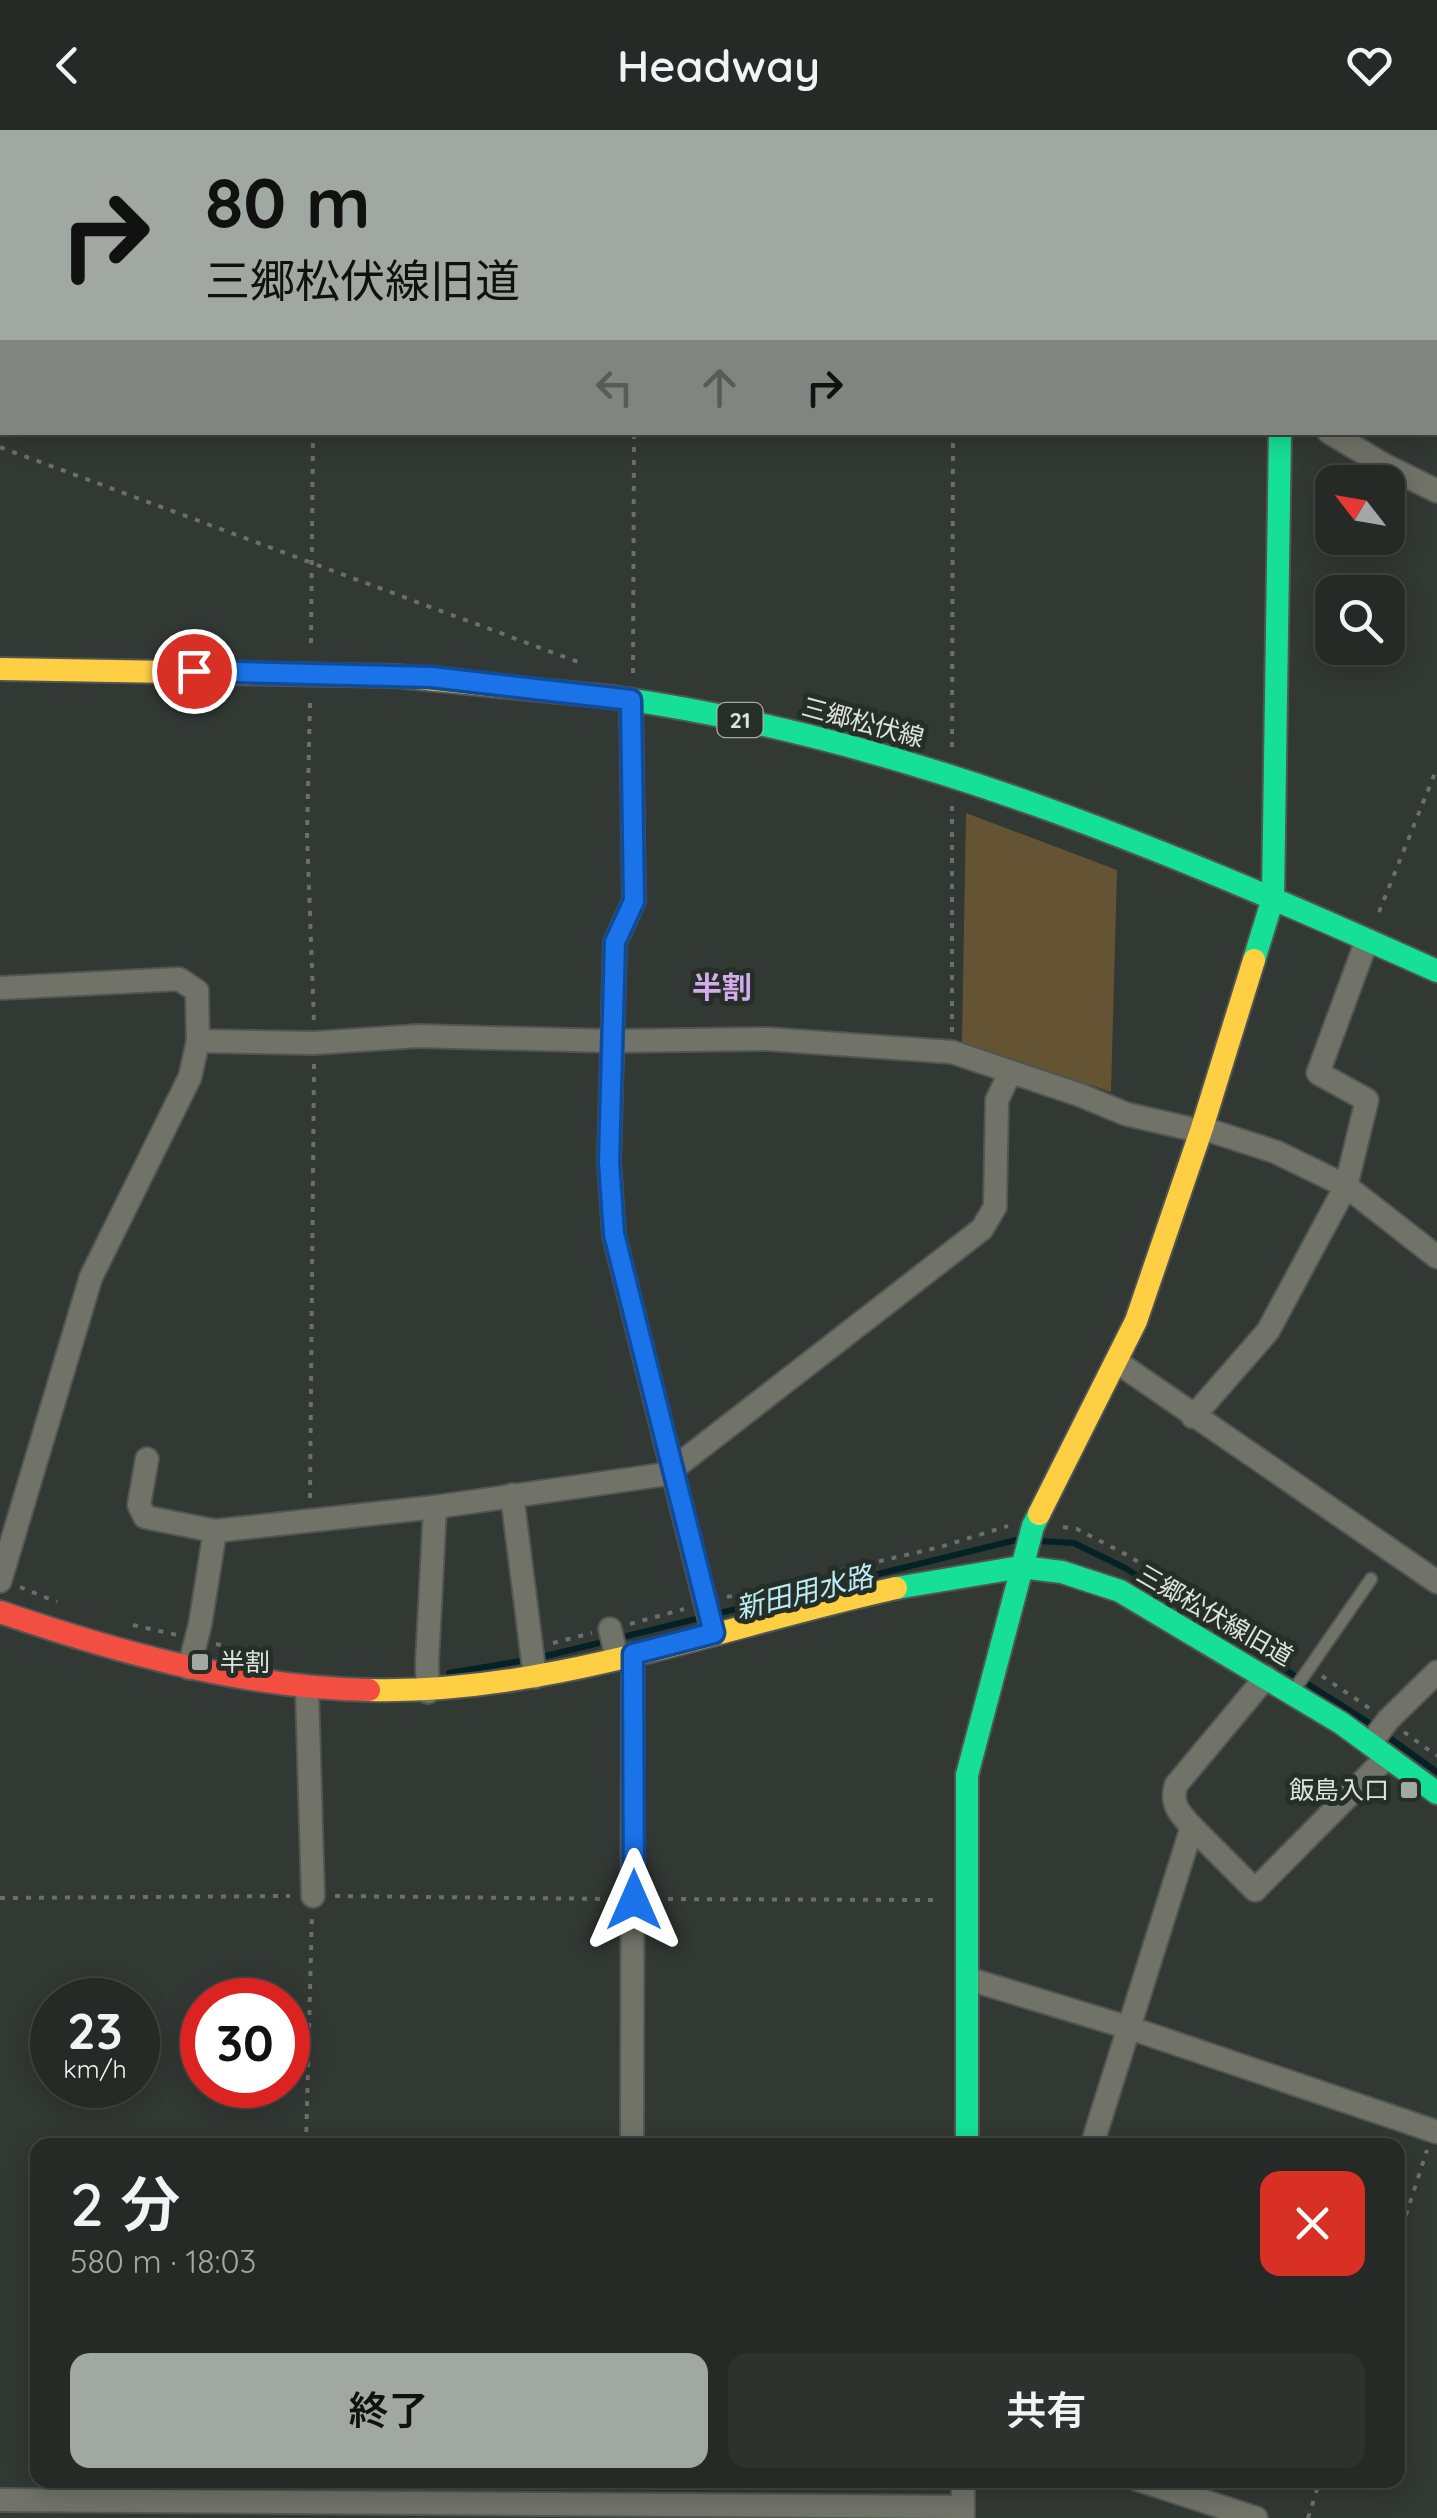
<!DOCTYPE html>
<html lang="ja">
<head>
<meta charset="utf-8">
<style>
	body { margin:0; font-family:Quicksand,"Noto Sans JP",sans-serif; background:#2e322e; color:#f1f3f6; height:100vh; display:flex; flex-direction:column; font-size:38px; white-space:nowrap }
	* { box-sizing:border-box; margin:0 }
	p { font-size:32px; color:#a4a7a7 }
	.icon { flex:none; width:55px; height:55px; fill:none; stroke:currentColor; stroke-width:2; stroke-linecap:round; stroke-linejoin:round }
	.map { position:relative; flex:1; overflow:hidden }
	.sheet { position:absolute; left:30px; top:2008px; width:1375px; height:350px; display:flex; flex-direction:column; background:#262a26; border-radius:20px; box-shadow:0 5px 25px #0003,0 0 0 2px #424643 }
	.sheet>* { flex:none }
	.guide { position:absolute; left:0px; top:0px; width:1438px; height:305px; box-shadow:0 5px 25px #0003,0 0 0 2px #424643; background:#a1a7a2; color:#111; overflow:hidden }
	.needle { width:65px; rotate:301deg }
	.controls { position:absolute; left:1315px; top:335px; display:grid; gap:20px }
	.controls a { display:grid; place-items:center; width:90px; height:90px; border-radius:20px; background:#262a26; box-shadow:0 5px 25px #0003,0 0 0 2px #424643; font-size:50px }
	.speed { position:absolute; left:30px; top:1848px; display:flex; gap:20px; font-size:50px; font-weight:700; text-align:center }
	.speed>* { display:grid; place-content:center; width:130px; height:130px; border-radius:50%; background:#262a26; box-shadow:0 5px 25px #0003,0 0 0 2px #424643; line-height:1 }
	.speed small { font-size:25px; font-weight:400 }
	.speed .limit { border:15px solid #d22; background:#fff; color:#111 }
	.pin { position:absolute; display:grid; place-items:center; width:85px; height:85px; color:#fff; margin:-42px; border:5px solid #fff; border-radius:50%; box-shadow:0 2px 10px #0007 }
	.me { position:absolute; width:110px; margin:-55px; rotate:0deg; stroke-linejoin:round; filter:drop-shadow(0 0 8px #0008) }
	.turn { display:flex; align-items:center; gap:35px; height:210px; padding:0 40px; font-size:45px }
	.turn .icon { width:130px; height:130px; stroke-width:2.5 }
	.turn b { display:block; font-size:70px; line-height:85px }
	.lanes { display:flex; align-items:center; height:95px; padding:0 40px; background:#0003; justify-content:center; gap:50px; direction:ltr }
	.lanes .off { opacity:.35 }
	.round { display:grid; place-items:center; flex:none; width:105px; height:105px; border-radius:20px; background:#2e322e }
	.headline { display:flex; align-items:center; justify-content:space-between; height:170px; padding:0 40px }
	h1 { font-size:60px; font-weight:600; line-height:75px }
	.action { display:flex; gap:20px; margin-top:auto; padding:20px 40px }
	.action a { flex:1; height:115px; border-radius:20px; background:#a1a7a2; color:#111; font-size:40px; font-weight:600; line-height:115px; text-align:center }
	.action a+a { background:#2e322e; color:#f1f3f6 }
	header { display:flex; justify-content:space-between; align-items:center; height:130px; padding:0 40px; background:#262a26; font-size:45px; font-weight:600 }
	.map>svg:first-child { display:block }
</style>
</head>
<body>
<header><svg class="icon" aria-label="back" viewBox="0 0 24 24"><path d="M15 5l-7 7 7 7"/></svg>Headway<svg class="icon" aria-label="heart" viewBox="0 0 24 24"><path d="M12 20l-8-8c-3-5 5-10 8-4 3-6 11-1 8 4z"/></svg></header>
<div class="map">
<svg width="1437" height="2388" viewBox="0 0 1437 2388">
	<rect width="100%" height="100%" fill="#323833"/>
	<polygon fill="#655433" points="966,683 1117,740 1111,962 962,912"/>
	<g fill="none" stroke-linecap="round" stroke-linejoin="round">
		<g stroke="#042126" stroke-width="6">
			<polyline points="1039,1411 1074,1413 1125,1438 1374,1596"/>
			<polyline points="538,1528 1016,1410"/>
			<polyline points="449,1543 526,1530"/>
			<polyline points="1384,1604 1437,1642"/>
		</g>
		<defs>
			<polyline id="lane" points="1294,1560 1371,1449"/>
			<g id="street">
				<polyline points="503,0 512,2"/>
				<polyline points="1052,0 1054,2"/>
				<polyline points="1329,302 1384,335 1437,361"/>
				<polyline points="631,570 634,771 615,812 609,1032 614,1105 713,1503"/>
				<polyline points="0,858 179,849 197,861 198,911 190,947 91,1147 0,1451"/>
				<polyline points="198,911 314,913 418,906 611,911 767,909 952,922 1080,965 1126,984 1200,1001"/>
				<polyline points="1202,998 1276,1022 1346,1056 1437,1127"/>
				<polyline points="1117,1232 1437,1452"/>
				<polyline points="1193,1287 1268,1201 1346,1056 1367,970 1318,943 1367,810"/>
				<polyline points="147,1329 139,1375 145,1387 215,1401 435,1377 674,1343"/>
				<polyline points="673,1339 982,1099 995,1077 997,970 1010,943"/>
				<polyline points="512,1365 535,1547"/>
				<polyline points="610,1499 617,1528"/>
				<polyline points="189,1538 200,1495 215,1401"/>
				<polyline points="307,1560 313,1766"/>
				<polyline points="428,1562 427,1533 435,1377"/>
				<polyline points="1370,1614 1388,1590 1437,1542"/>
				<path d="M1192,1697C1180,1684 1170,1674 1176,1655L1266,1547"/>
				<polyline points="969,1849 1130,1898 1437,2002"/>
				<polyline points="632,2015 633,1524"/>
				<polyline points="1092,2015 1192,1697 1255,1760 1387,1627"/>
				<polyline points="1139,2350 1256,2388"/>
				<polyline points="0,2370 963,2377"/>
				<polyline points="963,2388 963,2350"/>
			</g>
			<g id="fast">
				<path d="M611,567C903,607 1170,721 1437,841"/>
				<polyline points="1254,830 1273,768 1280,302"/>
				<polyline points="896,1458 1021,1437 1062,1442 1120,1461 1341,1593 1437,1663"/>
				<polyline points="967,2015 967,1645 1033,1396 1039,1384"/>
			</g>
			<g id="slow">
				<polyline points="0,539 396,546 611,567"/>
				<polyline points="1039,1384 1136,1191 1202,998 1254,830"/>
				<path d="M369,1560C545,1565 724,1496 896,1458"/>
			</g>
			<path id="jam" d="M0,1482C120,1523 241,1557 369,1560"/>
		</defs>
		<use href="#lane" stroke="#525652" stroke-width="15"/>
		<use href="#street" stroke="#525652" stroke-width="26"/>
		<use href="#fast" stroke="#525652" stroke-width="26"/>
		<use href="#slow" stroke="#525652" stroke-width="26"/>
		<use href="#jam" stroke="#525652" stroke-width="26"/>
		<g stroke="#6c6f69" stroke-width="4" stroke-dasharray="5 8" stroke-linecap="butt">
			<polyline points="1199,0 1205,2"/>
			<polyline points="313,2 313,0"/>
			<polyline points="0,70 2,70"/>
			<polyline points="1435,108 1437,109"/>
			<polyline points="0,317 581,533"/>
			<polyline points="311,513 313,302"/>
			<polyline points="633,543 634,302"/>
			<polyline points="310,573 307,703 314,893"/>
			<polyline points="952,617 953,302"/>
			<polyline points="1379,782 1437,638"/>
			<polyline points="952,902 952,671"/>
			<polyline points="310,1368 314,933"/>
			<polyline points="1063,1397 1077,1399 1127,1425 1297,1530"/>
			<polyline points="20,1457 57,1472"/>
			<polyline points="727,1467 940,1417 1008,1396"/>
			<polyline points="630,1494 684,1479"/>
			<polyline points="133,1495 177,1505"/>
			<polyline points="553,1513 592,1503"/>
			<polyline points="216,1514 256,1522"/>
			<polyline points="1322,1546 1372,1580"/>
			<polyline points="1404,1602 1437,1626"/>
			<polyline points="335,1766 610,1769"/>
			<polyline points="0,1768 290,1766"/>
			<polyline points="655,1769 940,1770"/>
			<polyline points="306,2015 312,1785"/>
			<polyline points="1398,2110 1427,2020"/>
			<polyline points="1308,2388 1320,2350"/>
		</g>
		<use href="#lane" stroke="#717369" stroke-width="11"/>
		<use href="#street" stroke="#717369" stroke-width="22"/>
		<use href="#fast" stroke="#16e098" stroke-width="22"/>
		<use href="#slow" stroke="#ffcf43" stroke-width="22"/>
		<use href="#jam" stroke="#f24e42" stroke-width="22"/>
	</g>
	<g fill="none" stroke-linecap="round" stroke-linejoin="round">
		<defs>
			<polyline id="route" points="194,541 431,547 631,570 634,771 615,812 609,1032 614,1104 714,1503 633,1524 634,1770"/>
		</defs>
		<use href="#route" stroke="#114b97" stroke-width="25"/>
		<use href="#route" stroke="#1a73e8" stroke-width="18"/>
	</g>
	<g fill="#a1a7a2" stroke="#262f27" stroke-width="4">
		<rect x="190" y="1522" width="20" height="20" rx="5"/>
		<rect x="1399" y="1650" width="20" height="20" rx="5"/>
	</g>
	<g text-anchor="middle" stroke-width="10" stroke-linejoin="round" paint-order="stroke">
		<rect fill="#262f27" stroke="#a6ada6" stroke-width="2.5" x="717.5" y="573" width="45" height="34" rx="8"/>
		<g font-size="22" font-weight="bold" fill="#dde3dd">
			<text x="740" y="598">21</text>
		</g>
		<g font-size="25" fill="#dde3dd" stroke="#262f27">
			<text transform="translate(863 592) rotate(15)" y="9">三郷松伏線</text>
			<text transform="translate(1215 1485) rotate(30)" y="9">三郷松伏線旧道</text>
		</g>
		<g font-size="25" fill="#dde3dd" stroke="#262f27" text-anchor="start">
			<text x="220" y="1541">半割</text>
			<text x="1389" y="1669" text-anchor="end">飯島入口</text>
		</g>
		<g font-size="28" font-style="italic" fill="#bcecf6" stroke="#262f27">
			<text transform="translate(804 1462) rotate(-14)" y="10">新田用水路</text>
		</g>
		<g font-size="30" font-weight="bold" fill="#d4acee" stroke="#262f27">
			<text x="722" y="868">半割</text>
		</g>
	</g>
</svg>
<div class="controls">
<a><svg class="needle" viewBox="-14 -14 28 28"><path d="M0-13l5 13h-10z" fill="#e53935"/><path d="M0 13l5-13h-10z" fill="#a4a7a7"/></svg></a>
<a><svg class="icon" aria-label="search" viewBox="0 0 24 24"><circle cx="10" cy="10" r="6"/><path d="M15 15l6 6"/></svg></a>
</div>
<div class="speed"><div>23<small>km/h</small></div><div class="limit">30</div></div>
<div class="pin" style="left:194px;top:541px;background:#d93025"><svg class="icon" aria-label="arrive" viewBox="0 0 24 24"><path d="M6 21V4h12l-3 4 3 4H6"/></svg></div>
<svg class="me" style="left:634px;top:1770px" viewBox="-20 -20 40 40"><path d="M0-17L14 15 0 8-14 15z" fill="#1a73e8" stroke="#fff" stroke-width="4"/></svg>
<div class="guide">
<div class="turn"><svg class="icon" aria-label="right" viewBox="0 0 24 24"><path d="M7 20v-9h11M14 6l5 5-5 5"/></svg><div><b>80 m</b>三郷松伏線旧道</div></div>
<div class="lanes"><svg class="icon off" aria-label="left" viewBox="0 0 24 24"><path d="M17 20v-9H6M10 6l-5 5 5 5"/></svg><svg class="icon off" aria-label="ahead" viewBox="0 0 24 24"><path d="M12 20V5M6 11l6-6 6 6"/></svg><svg class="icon" aria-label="right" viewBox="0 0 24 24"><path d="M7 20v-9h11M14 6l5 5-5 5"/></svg></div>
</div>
<section class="sheet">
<div class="headline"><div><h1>2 分</h1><p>580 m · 18:03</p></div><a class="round" style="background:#d93025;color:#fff"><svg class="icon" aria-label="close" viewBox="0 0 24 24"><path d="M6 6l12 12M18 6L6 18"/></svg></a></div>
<div class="action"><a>終了</a><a>共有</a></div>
</section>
</div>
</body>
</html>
